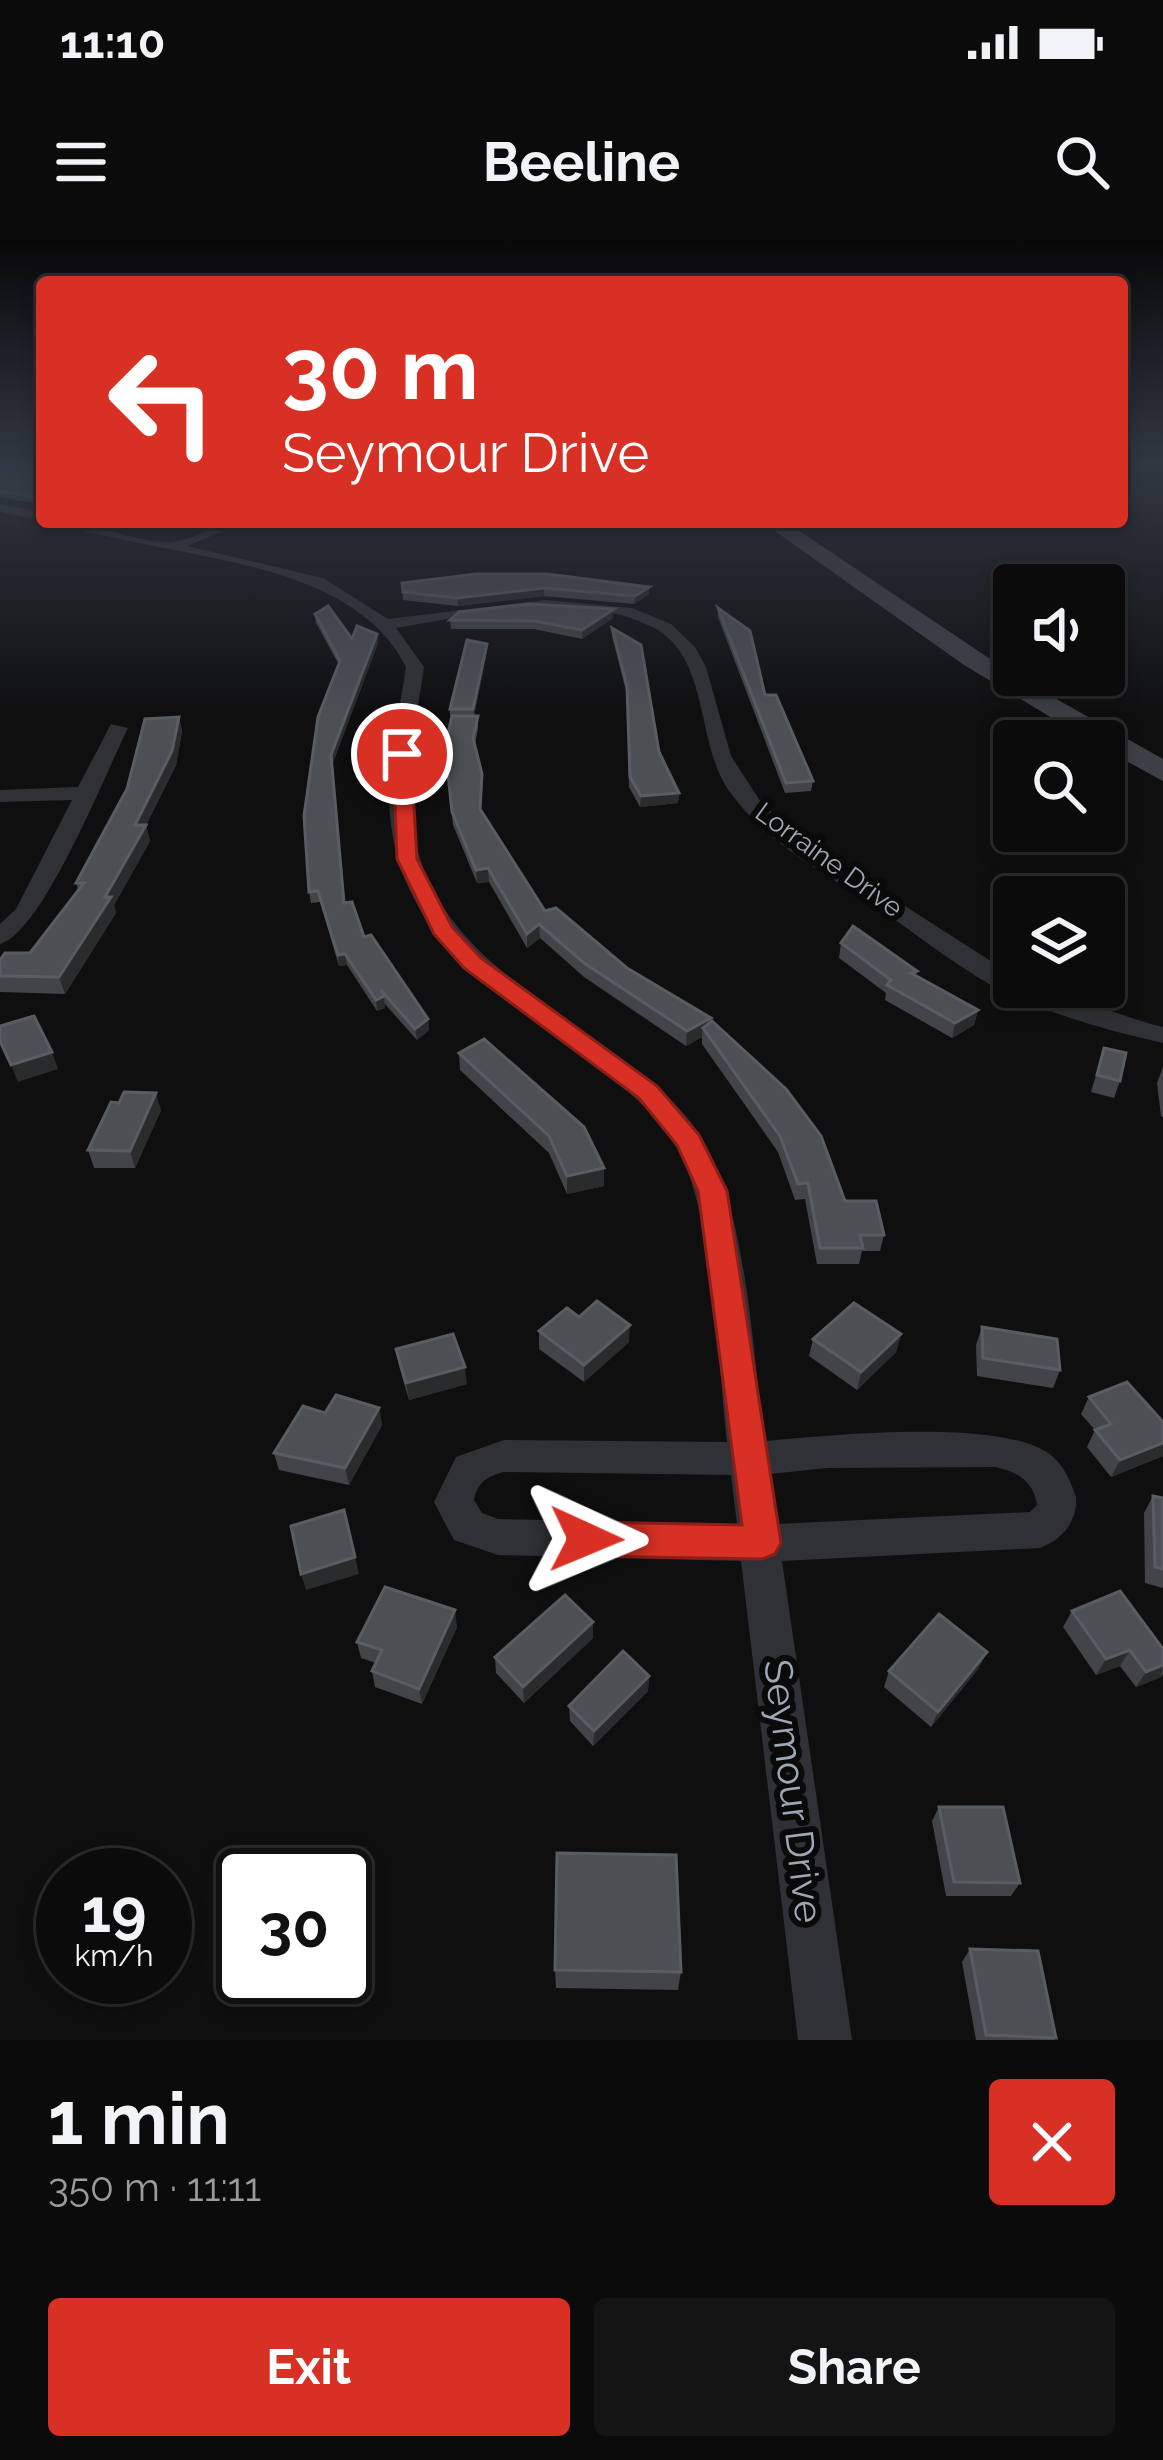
<!DOCTYPE html>
<html lang="en">
<head>
<meta charset="utf-8">
<style>
	body { margin:0; font-family:Raleway,sans-serif; background:#141415; color:#f1f3f6; height:100vh; display:flex; flex-direction:column; font-size:45px; white-space:nowrap }
	* { box-sizing:border-box; margin:0 }
	p { font-size:39px; color:#9a9b9d }
	.icon { flex:none; width:66px; height:66px; fill:none; stroke:currentColor; stroke-width:2; stroke-linecap:round; stroke-linejoin:round }
	.map { position:relative; height:1800px; overflow:hidden }
	.side { display:flex; flex-direction:column; background:#0b0b0c; flex:1 }
	.side>* { flex:none }
	.banner { position:absolute; left:36px; top:36px; width:1092px; height:252px; border-radius:12px; box-shadow:0 6px 18px #0003,0 0 0 3px #2b2b2d; background:#d93025; color:#fff; overflow:hidden }
	.tools { position:absolute; left:993px; top:324px; display:grid; gap:24px }
	.tools a { display:grid; place-items:center; width:132px; height:132px; border-radius:12px; background:#0b0b0c; box-shadow:0 6px 18px #0003,0 0 0 3px #2b2b2d; font-size:60px }
	.speed { position:absolute; left:36px; top:1608px; display:flex; gap:24px; font-size:60px; font-weight:700; text-align:center }
	.speed>* { display:grid; place-content:center; width:156px; height:156px; border-radius:50%; background:#0b0b0c; box-shadow:0 6px 18px #0003,0 0 0 3px #2b2b2d; line-height:1 }
	.speed small { font-size:30px; font-weight:400 }
	.speed .limit { border:6px solid #111; border-radius:18px; background:#fff; color:#111 }
	.pin { position:absolute; display:grid; place-items:center; width:102px; height:102px; color:#fff; margin:-51px; border:6px solid #fff; border-radius:50%; box-shadow:0 3px 12px #0007 }
	.me { position:absolute; width:132px; margin:-66px; rotate:91deg; stroke-linejoin:round; filter:drop-shadow(0 0 9px #0008) }
	.turn { display:flex; align-items:center; gap:42px; height:252px; padding:0 48px; font-size:54px }
	.turn .icon { width:156px; height:156px; stroke-width:2.5 }
	.turn b { display:block; font-size:84px; line-height:102px }
	.round { display:grid; place-items:center; flex:none; width:126px; height:126px; border-radius:12px; background:#141415 }
	.head { display:flex; align-items:center; justify-content:space-between; height:204px; padding:0 48px }
	h1 { font-size:72px; font-weight:700; line-height:90px }
	.primary-button { display:flex; gap:24px; margin-top:auto; padding:24px 48px }
	.primary-button a { flex:1; height:138px; border-radius:12px; background:#d93025; color:#fff; font-size:48px; font-weight:700; line-height:138px; text-align:center }
	.primary-button a+a { background:#141415; color:#f1f3f6 }
	.status { display:flex; justify-content:space-between; align-items:center; height:84px; padding:0 60px; background:#0b0b0c; direction:ltr }
	.status svg { height:33px; fill:currentColor }
	header { display:flex; justify-content:space-between; align-items:center; height:156px; padding:0 48px; background:#0b0b0c; font-size:54px; font-weight:700 }
	.map>svg:first-child { display:block }
</style>
</head>
<body>
<div class="status"><b>11:10</b><svg viewBox="0 0 49 12"><path d="M0 12V9h3v3zM5 12V6h3v6zM10 12V3h3v9zM15 12V0h3v12zM26 1h20v11H26zM47 4h2v5h-2z"/></svg></div>
<header><svg class="icon" aria-label="menu" viewBox="0 0 24 24"><path d="M4 6h16M4 12h16M4 18h16"/></svg>Beeline<svg class="icon" aria-label="search" viewBox="0 0 24 24"><circle cx="10" cy="10" r="6"/><path d="M15 15l6 6"/></svg></header>
<div class="map">
<svg width="1163" height="1800" viewBox="0 0 1163 1800">
	<rect width="100%" height="100%" fill="#0f0f10"/>
	<g fill="none" stroke-linecap="round" stroke-linejoin="round">
		<g fill="#303136" fill-rule="evenodd">
			<polygon points="0,264 42,272 42,280 0,272"/>
			<path d="M59,282C95,282 143,305 172,302C198,299 218,282 245,282L187,306L323,338L388,379L545,360L632,368L671,384L695,407L706,427L731,516L762,564L824,614L1014,736V747C1064,747 1114,776 1163,787V803C1105,790 1044,773 991,745C949,721 911,690 871,663C820,631 764,600 729,551C696,504 710,420 656,389C582,348 474,375 396,388L424,427C419,465 409,506 409,544C410,681 499,730 598,802C637,830 678,858 703,900C748,976 752,1112 765,1201C830,1195 991,1179 1045,1211C1062,1221 1070,1239 1076,1257C1078,1281 1062,1300 1040,1308L782,1321L852,1800H798L741,1321L498,1315L454,1300L434,1262L456,1217L504,1200L727,1202C718,1126 714,969 676,907C651,864 610,837 571,808C473,735 386,680 389,544C390,506 401,465 406,427C358,330 215,321 121,299C101,294 77,292 59,282ZM995,1227C1016,1231 1034,1241 1037,1265L1030,1272L777,1284L770,1234L827,1228ZM504,1232L731,1235L737,1284L498,1279L482,1273L474,1260C477,1243 487,1236 504,1232Z"/>
			<path d="M111,484L128,488C106,532 43,692 0,704V684L16,669L72,560L0,562V550L78,547Z"/>
		</g>
		<polygon fill="#3d4046" fill-rule="evenodd" points="762,282 786,282 1014,435 1163,519 1163,541 1104,509 1104,501 1090,501 964,425"/>
	</g>
	<g fill="#424449">
		<polygon points="0,223 42,223 42,260 34,263 0,257"/>
		<polygon points="476,334 649,354 634,364 544,356 458,366 403,360 402,343"/>
		<polygon points="718,368 813,541 811,551 785,553 718,377"/>
		<polygon points="315,374 352,399 377,394 378,403 332,525 345,663 364,697 428,779 429,790 417,800 384,763 385,768 377,771 347,725 339,726 320,662 311,663 309,652 339,425 316,383"/>
		<polygon points="613,378 582,399 534,389 451,389 450,380"/>
		<polygon points="612,388 659,512 679,553 678,563 640,567 629,547 627,455 612,396"/>
		<polygon points="487,411 474,476 450,476 450,469"/>
		<polygon points="478,476 478,488 475,505 482,534 481,571 545,671 627,728 711,781 845,961 884,995 880,1011 862,1011 859,1024 817,1024 805,959 795,960 778,912 702,804 702,797 686,806 584,737 540,698 527,708 489,642 477,643 453,585 445,506"/>
		<polygon points="179,477 182,491 176,525 146,585 150,601 114,665 116,673 65,754 0,752 0,720 30,713 78,650 76,643"/>
		<polygon points="841,703 917,731 916,736 978,770 974,785 952,798 885,760 886,753 839,718"/>
		<polygon points="1104,808 1120,841 1114,858 1091,852"/>
		<polygon points="459,813 604,928 604,946 567,954 549,913 460,830"/>
		<polygon points="1163,827 1163,877 1161,876 1157,843"/>
		<polygon points="119,863 161,870 135,928 94,928 88,910"/>
		<polygon points="579,1077 629,1102 584,1142 539,1109 539,1091"/>
		<polygon points="982,1087 1060,1130 1053,1148 977,1136 976,1105"/>
		<polygon points="901,1094 896,1112 857,1150 809,1116 813,1099"/>
		<polygon points="396,1109 467,1144 409,1160 399,1126"/>
		<polygon points="1089,1157 1163,1182 1163,1216 1111,1237 1087,1207 1095,1190 1081,1174"/>
		<polygon points="379,1168 382,1185 349,1245 279,1230 274,1213 325,1173"/>
		<polygon points="1153,1256 1163,1258 1163,1348 1145,1343 1144,1273"/>
		<polygon points="1072,1371 1163,1409 1163,1434 1161,1437 1136,1447 1120,1426 1096,1435 1063,1387"/>
		<polygon points="457,1387 422,1464 375,1447 372,1431 376,1423 361,1418 357,1402"/>
		<polygon points="593,1398 524,1463 496,1433 495,1417"/>
		<polygon points="979,1428 931,1487 884,1447 889,1431"/>
		<polygon points="649,1436 648,1451 593,1506 570,1481 569,1466"/>
		<polygon points="939,1567 1020,1643 1011,1656 946,1656 932,1581"/>
		<polygon points="970,1709 1056,1798 1054,1800 976,1800 962,1722"/>
		<polygon points="555,1730 681,1732 678,1750 556,1748"/>
	</g>
	<g fill="#292b2d">
		<polygon points="42,253 42,260 34,263 32,257"/>
		<polygon points="649,347 649,354 634,364 635,356"/>
		<polygon points="544,348 544,356 458,366 457,358"/>
		<polygon points="614,369 613,378 582,399 582,390"/>
		<polygon points="377,394 378,403 332,525 331,515"/>
		<polygon points="487,404 487,411 474,476 473,469"/>
		<polygon points="179,477 182,491 176,525 145,587 146,585 150,601 114,665 116,673 65,754 59,737 105,657"/>
		<polygon points="679,553 678,563 640,567 641,556"/>
		<polygon points="488,628 489,642 477,643 476,630"/>
		<polygon points="539,684 540,698 527,708 527,694"/>
		<polygon points="345,714 347,725 339,726 338,715"/>
		<polygon points="384,756 385,768 377,771 376,760"/>
		<polygon points="978,770 974,785 952,798 955,783"/>
		<polygon points="711,778 710,792 703,788 702,797 686,806 687,791"/>
		<polygon points="428,779 429,790 417,800 415,789"/>
		<polygon points="52,812 58,829 18,842 11,825"/>
		<polygon points="156,853 161,870 135,928 130,911"/>
		<polygon points="604,928 604,946 567,954 567,936"/>
		<polygon points="630,1085 629,1102 584,1142 584,1125"/>
		<polygon points="901,1094 896,1112 857,1150 861,1132"/>
		<polygon points="465,1127 467,1144 409,1160 406,1143"/>
		<polygon points="379,1168 382,1185 349,1245 345,1228"/>
		<polygon points="1163,1203 1163,1216 1111,1237 1120,1220"/>
		<polygon points="355,1317 359,1334 306,1350 301,1334"/>
		<polygon points="455,1370 457,1387 422,1464 419,1449"/>
		<polygon points="593,1382 593,1398 524,1463 523,1447"/>
		<polygon points="1130,1410 1120,1426 1096,1435 1106,1419"/>
		<polygon points="987,1412 979,1428 931,1487 938,1472"/>
		<polygon points="1163,1425 1161,1437 1136,1447 1146,1432"/>
		<polygon points="649,1436 648,1451 593,1506 594,1491"/>
	</g>
	<g fill="#4c4f54" stroke="#595d63" stroke-width="3">
		<polygon points="0,223 42,223 42,253 32,257 0,251"/>
		<polygon points="476,334 547,334 649,347 635,356 544,348 457,358 403,352 402,343"/>
		<polygon points="528,364 614,369 582,390 534,381 450,380 459,372"/>
		<polygon points="328,366 352,399 357,386 377,394 331,515 344,663 352,662 364,697 371,695 428,779 415,789 381,750 384,756 376,760 345,714 338,715 318,651 309,652 304,576 318,477 340,421 315,374"/>
		<polygon points="718,368 750,391 765,455 776,455 813,541 786,543"/>
		<polygon points="612,388 641,405 659,512 679,553 641,556 630,537 627,446"/>
		<polygon points="467,400 487,404 473,469 450,469"/>
		<polygon points="452,476 478,476 473,498 482,534 480,569 545,671 556,668 627,728 711,778 687,791 584,723 539,684 527,694 488,628 476,630 452,572 445,506"/>
		<polygon points="179,477 172,511 135,585 146,585 105,657 111,657 59,737 0,736 0,720 5,713 30,713 84,643 76,643 127,549 145,479"/>
		<polygon points="853,686 917,731 911,733 978,770 955,783 887,745 891,740 841,703"/>
		<polygon points="34,776 52,812 11,825 0,801 0,786"/>
		<polygon points="712,781 786,849 821,896 845,961 876,961 884,995 860,995 863,1008 820,1008 808,943 798,944 780,896 703,788"/>
		<polygon points="484,799 584,887 604,928 567,936 549,896 459,813"/>
		<polygon points="1104,808 1126,813 1120,841 1097,835"/>
		<polygon points="124,852 156,853 130,911 88,910 111,862 119,863"/>
		<polygon points="597,1061 630,1085 584,1125 539,1091 567,1068 579,1077"/>
		<polygon points="854,1063 901,1094 861,1132 813,1099"/>
		<polygon points="982,1087 1057,1099 1060,1130 983,1118"/>
		<polygon points="453,1094 465,1127 406,1143 396,1109"/>
		<polygon points="1127,1142 1163,1182 1163,1203 1120,1220 1095,1190 1111,1184 1089,1157"/>
		<polygon points="336,1155 379,1168 345,1228 274,1213 303,1166 325,1173"/>
		<polygon points="1153,1256 1163,1258 1163,1329 1155,1327"/>
		<polygon points="344,1270 355,1317 301,1334 291,1286"/>
		<polygon points="385,1347 455,1370 419,1449 372,1431 382,1410 357,1402"/>
		<polygon points="1120,1351 1163,1409 1163,1425 1146,1432 1130,1410 1106,1419 1072,1371"/>
		<polygon points="565,1355 593,1382 523,1447 495,1417"/>
		<polygon points="939,1374 987,1412 938,1472 889,1431"/>
		<polygon points="623,1411 649,1436 594,1491 569,1466"/>
		<polygon points="939,1567 1003,1567 1020,1643 954,1642"/>
		<polygon points="557,1613 676,1615 681,1732 555,1730"/>
		<polygon points="970,1709 1038,1711 1056,1798 986,1795"/>
	</g>
	<linearGradient id="sky" x2="0" y2="1"><stop stop-color="#080809"/><stop offset="0.47" stop-color="#313742"/><stop offset="1" stop-color="#313742" stop-opacity="0"/></linearGradient>
	<rect width="1163" height="475" fill="url(#sky)"/>
	<polygon fill="#d93025" stroke="#8d1f18" stroke-width="3" points="402,509 411,514 417,619 452,687 481,718 657,846 699,895 727,951 781,1303 775,1314 762,1319 586,1316 573,1311 568,1299 573,1287 586,1282 742,1285 698,951 677,905 639,858 464,728 434,694 397,619 393,514"/>
	<g text-anchor="middle" stroke-width="12" stroke-linejoin="round" paint-order="stroke">
		<g font-size="27" fill="#9ea7b3" stroke="#0a0a0b">
			<text transform="translate(829 620) rotate(36)" y="9">Lorraine Drive</text>
		</g>
		<g font-size="39" fill="#9ea7b3" stroke="#0a0a0b">
			<text transform="translate(794 1551) rotate(83)" y="14">Seymour Drive</text>
		</g>
	</g>
</svg>
<div class="tools">
<a><svg class="icon" aria-label="sound" viewBox="0 0 24 24"><path d="M4 9h4l5-4v14l-5-4H4zM17 9q2 3 0 6"/></svg></a>
<a><svg class="icon" aria-label="search" viewBox="0 0 24 24"><circle cx="10" cy="10" r="6"/><path d="M15 15l6 6"/></svg></a>
<a><svg class="icon" aria-label="layers" viewBox="0 0 24 24"><path d="M12 4l9 5-9 5-9-5zM3 14l9 5 9-5"/></svg></a>
</div>
<div class="speed"><div>19<small>km/h</small></div><div class="limit">30</div></div>
<div class="pin" style="left:402px;top:514px;background:#d93025"><svg class="icon" aria-label="arrive" viewBox="0 0 24 24"><path d="M6 21V4h12l-3 4 3 4H6"/></svg></div>
<svg class="me" style="left:586px;top:1299px" viewBox="-20 -20 40 40"><path d="M0-17L14 15 0 8-14 15z" fill="#d93025" stroke="#fff" stroke-width="4"/></svg>
<div class="banner">
<div class="turn"><svg class="icon" aria-label="left" viewBox="0 0 24 24"><path d="M17 20v-9H6M10 6l-5 5 5 5"/></svg><div><b>30 m</b>Seymour Drive</div></div>
</div>
</div>
<section class="side">
<div class="head"><div><h1>1 min</h1><p>350 m · 11:11</p></div><a class="round" style="background:#d93025;color:#fff"><svg class="icon" aria-label="close" viewBox="0 0 24 24"><path d="M6 6l12 12M18 6L6 18"/></svg></a></div>
<div class="primary-button"><a>Exit</a><a>Share</a></div>
</section>
</body>
</html>
